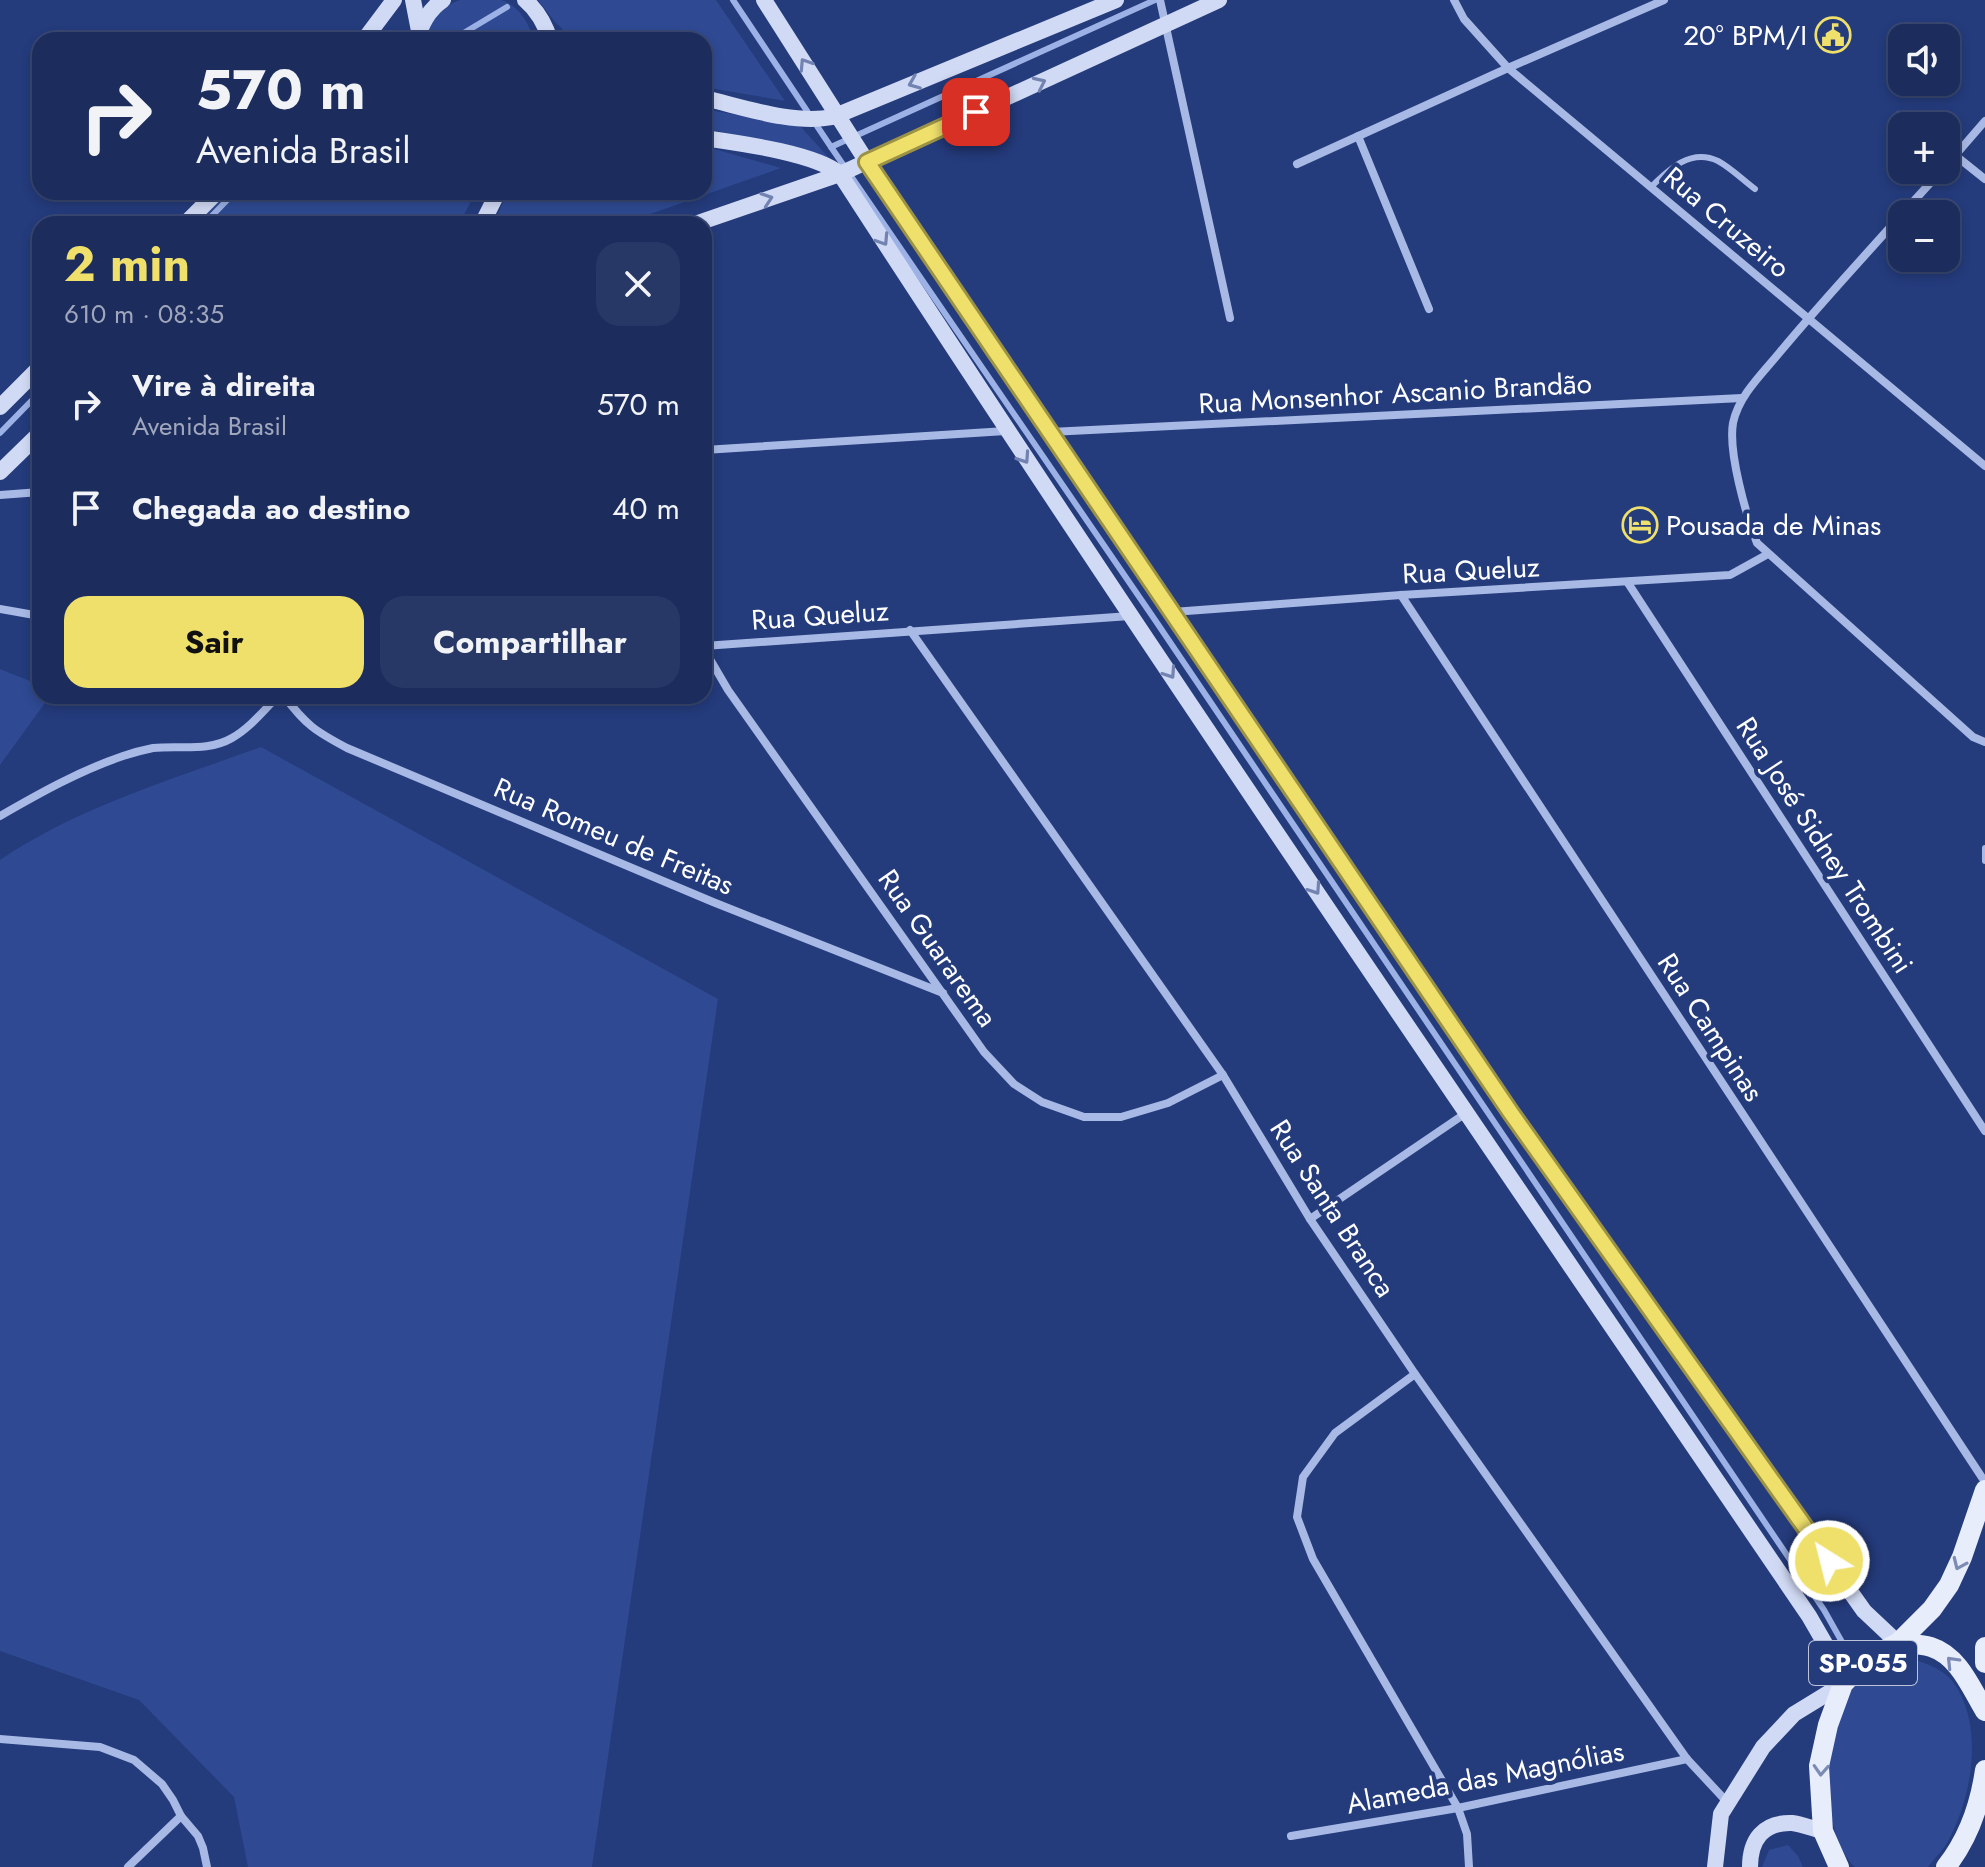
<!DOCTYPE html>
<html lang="pt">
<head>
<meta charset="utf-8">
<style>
	body { margin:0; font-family:Jost,sans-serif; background:#283866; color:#f1f3f6; height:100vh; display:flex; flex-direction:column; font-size:30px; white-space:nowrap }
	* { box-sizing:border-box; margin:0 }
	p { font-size:26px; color:#a0a7bc }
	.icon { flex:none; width:44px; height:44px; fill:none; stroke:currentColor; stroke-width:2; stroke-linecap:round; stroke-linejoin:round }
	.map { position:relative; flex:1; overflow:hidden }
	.drawer { position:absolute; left:32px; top:216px; width:680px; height:488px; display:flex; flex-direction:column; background:#1b2c5d; border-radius:24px; box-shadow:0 4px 12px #0003,0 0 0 2px #394872 }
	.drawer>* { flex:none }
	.hud { position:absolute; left:32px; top:32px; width:680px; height:168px; border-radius:24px; box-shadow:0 4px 12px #0003,0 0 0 2px #394872; background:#1b2c5d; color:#f1f3f6; overflow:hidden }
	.tools { position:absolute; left:1888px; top:24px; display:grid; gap:16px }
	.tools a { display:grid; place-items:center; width:72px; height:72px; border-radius:16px; background:#1b2c5d; box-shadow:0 4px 12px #0003,0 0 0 2px #394872; font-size:40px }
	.pin { position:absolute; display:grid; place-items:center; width:68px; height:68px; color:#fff; margin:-34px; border-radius:16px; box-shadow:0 4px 12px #0006 }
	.me { position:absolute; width:88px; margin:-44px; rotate:324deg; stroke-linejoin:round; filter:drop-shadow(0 0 6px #0008) }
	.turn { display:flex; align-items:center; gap:28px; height:168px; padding:0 32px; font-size:36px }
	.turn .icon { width:104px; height:104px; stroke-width:2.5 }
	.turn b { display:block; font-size:56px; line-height:68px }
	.round { display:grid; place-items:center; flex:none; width:84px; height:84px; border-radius:24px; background:#283866 }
	.overview { display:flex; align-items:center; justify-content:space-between; height:136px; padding:0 32px }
	h1 { font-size:48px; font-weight:700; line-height:60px; color:#efe06c }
	.primary-button { display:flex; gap:16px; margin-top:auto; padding:16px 32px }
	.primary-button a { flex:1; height:92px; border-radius:24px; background:#efe06c; color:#111; font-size:32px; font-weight:700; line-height:92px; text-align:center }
	.primary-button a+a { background:#283866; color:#f1f3f6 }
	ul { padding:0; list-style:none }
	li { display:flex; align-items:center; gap:24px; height:104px; padding:0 32px }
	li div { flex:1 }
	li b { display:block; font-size:30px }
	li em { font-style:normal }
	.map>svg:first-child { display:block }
</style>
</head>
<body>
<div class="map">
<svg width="1985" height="1867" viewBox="0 0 1985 1867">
	<rect width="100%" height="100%" fill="#243b7c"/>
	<g fill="#2f4a93">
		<path d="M460,0C472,0 489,0 501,0C519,5 529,24 534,40H425C430,22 442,6 460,0Z"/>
		<polygon points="538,0 716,0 785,101 704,87 704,40 574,40 555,22"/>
		<polygon points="704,109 800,126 830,159 803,150 704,128"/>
		<polygon points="704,146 781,168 622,224 493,224 508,192 704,192"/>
		<polygon points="225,192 476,192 459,224 194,224"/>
		<polygon points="0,669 40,685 40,696 50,696 0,765"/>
		<path d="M261,747L718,999L592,1867H248L234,1797L139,1700L0,1651V860C78,807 173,779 261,747Z"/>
		<path d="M1903,1657C1921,1661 1941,1667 1953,1682C1985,1725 1972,1799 1947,1843C1942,1851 1934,1859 1928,1867H1855C1815,1829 1825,1718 1860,1679C1872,1666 1886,1661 1903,1657Z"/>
		<polygon points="1788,1845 1798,1856 1803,1867 1762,1867 1769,1850"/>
	</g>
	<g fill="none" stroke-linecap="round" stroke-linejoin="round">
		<g stroke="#9cb1e5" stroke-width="6">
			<polyline points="733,0 831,147 1153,617 1824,1610 1842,1642"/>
			<polyline points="452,40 507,7"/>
			<polyline points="831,147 1155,0"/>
			<polyline points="204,224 235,192"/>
			<polyline points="0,433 40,392"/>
		</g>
		<g stroke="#a8b9e5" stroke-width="6">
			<path d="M1651,187C1669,169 1691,148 1718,161C1731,168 1743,180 1755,189"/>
			<polyline points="1985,848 1985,861"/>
		</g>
		<g stroke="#a8b9e5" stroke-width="8">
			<polyline points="1160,0 1230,318"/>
			<polyline points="1454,0 1464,19 1508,68 1985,466"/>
			<polyline points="1899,115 1914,126"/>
			<polyline points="1358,136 1429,309"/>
			<polyline points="1946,148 1985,179"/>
			<polyline points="1297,164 1508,68 1664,0"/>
			<polyline points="1946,166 1985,121"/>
			<path d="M1902,214C1861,260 1819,305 1780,352C1762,374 1739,395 1733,423C1728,452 1746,515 1757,543L1973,737L1985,742"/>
			<polyline points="1902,214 1942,170"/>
			<polyline points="1050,432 1742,398"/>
			<polyline points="704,450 1006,431"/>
			<polyline points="0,495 40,492"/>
			<polyline points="1628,583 1985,1131"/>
			<polyline points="1401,595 1985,1482"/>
			<polyline points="0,609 40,616"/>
			<polyline points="1173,612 1401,595 1730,575 1768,554"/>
			<polyline points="910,630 1223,1075 1310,1219 1415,1374 1687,1759 1728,1803"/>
			<polyline points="704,646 1130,616"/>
			<polyline points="704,649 728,690 984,1052 1014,1084 1042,1102 1084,1117 1121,1117 1168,1103 1223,1075"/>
			<path d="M284,696C306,725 315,731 347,748L713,902L943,993"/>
			<path d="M0,816C40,793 79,771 123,756C132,753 143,750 153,748C180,745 208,752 232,738C250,728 264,710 278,696"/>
			<polyline points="1310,1219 1466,1113"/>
			<polyline points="1415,1374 1335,1433 1303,1477 1297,1517 1313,1559 1458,1808 1467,1834 1469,1867"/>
			<polyline points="0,1739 100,1747 134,1760 162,1784 173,1800 181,1816 198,1836 203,1848 207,1867"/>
			<polyline points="1291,1836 1458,1808 1687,1759"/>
			<polyline points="128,1867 181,1816"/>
		</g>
		<g stroke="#d1daf4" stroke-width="16">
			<polyline points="413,0 419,31"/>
			<path d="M525,0C538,11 545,24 550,40"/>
			<polyline points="764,0 867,162 1511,1113 1864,1611 1898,1643"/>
			<polyline points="364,40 394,0"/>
			<path d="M416,40C422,24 428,10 443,0"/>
			<path d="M704,98C743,107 793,125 833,117L1116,0"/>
			<path d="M704,138C738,143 815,153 840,174C1155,660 1483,1137 1809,1616L1831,1654L1843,1684L1794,1714L1763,1747L1721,1814L1715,1867"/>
			<polyline points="185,224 217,192"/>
			<polyline points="482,224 498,192"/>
			<polyline points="695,224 840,174 1219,0"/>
			<polyline points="0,407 40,367"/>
			<polyline points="0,472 40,433"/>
			<path d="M1750,1867C1750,1840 1763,1822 1792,1823C1802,1824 1813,1829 1823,1831"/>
		</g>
		<g stroke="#e8edfc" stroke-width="20">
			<path d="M1898,1643C1909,1644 1921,1644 1931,1647C1959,1656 1971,1688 1985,1711"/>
			<polyline points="1985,1647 1985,1663"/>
			<polyline points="1839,1867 1823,1831 1819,1766 1828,1725 1843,1684 1867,1659 1898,1643 1932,1609 1949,1585 1962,1557 1985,1490"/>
			<path d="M1946,1867C1968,1839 1980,1805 1985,1770"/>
		</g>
	</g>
	<defs><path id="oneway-chevron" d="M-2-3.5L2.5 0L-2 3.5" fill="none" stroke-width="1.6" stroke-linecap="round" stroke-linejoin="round" transform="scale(2)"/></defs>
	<g stroke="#7283b2">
		<use href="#oneway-chevron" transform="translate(805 64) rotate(-123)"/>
		<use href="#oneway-chevron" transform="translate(914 83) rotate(158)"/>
		<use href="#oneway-chevron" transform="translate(1040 83) rotate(-25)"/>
		<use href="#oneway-chevron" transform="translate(767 199) rotate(-19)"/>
		<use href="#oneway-chevron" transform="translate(883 240) rotate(57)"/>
		<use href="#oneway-chevron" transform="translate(1024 458) rotate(56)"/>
		<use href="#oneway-chevron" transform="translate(1170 673) rotate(56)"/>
		<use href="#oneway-chevron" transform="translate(1315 889) rotate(56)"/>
	</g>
	<g stroke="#7c8bb6">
		<use href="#oneway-chevron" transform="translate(1959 1564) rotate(114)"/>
		<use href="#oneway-chevron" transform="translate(1952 1662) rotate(-134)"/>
		<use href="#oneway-chevron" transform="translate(1821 1770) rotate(93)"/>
	</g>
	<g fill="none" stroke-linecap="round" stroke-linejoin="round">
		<defs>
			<polyline id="route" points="976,112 867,162 1511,1113 1829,1561"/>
		</defs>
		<use href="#route" stroke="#9b9246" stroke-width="20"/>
		<use href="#route" stroke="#efe06c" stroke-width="14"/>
	</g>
	<defs>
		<symbol id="civic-ring" viewBox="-11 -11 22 22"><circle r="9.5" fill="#243b7c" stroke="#efe06c" stroke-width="1.5"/><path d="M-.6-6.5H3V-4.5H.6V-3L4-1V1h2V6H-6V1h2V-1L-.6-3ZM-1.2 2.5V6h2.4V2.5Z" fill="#efe06c"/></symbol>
		<symbol id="hotel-ring" viewBox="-11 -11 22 22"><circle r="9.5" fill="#243b7c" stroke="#efe06c" stroke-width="1.5"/><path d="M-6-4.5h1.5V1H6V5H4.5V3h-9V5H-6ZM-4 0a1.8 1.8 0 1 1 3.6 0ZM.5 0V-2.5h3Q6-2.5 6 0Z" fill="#efe06c"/></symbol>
	</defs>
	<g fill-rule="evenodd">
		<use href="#civic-ring" x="1813" y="15" width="40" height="40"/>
		<use href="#hotel-ring" x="1620" y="505" width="40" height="40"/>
	</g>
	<g text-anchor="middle" stroke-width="8" stroke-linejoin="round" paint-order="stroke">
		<rect fill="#243b7c" stroke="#bdc4d8" stroke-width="2" x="1809" y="1641" width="108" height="44" rx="6"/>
		<g font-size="26" font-weight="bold" fill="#fff">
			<text x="1863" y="1672">SP-055</text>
		</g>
		<g font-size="28" fill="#fff" stroke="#243b7c" text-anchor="end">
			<text x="1807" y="45">20º BPM/I</text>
			<text x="1666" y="535" text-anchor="start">Pousada de Minas</text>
		</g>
		<g font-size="28" fill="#fff" stroke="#243b7c">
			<text transform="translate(1727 222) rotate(40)" y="10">Rua Cruzeiro</text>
			<text transform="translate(1395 393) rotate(-3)" y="10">Rua Monsenhor Ascanio Brandão</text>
			<text transform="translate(1471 570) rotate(-3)" y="10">Rua Queluz</text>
			<text transform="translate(820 615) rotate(-4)" y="10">Rua Queluz</text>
			<text transform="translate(614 836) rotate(23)" y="10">Rua Romeu de Freitas</text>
			<text transform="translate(1825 845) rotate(57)" y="10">Rua José Sidney Trombini</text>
			<text transform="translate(938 948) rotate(55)" y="10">Rua Guararema</text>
			<text transform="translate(1711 1027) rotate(57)" y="10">Rua Campinas</text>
			<text transform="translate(1333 1208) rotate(57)" y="10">Rua Santa Branca</text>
			<text transform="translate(1485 1777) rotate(-11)" y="10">Alameda das Magnólias</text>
		</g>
	</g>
</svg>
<div class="tools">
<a><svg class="icon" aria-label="sound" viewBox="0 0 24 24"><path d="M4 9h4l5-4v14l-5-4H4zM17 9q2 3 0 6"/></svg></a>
<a>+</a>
<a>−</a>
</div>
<div class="pin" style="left:976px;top:112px;background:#d93025"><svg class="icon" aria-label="arrive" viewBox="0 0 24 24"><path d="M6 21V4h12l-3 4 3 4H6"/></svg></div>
<svg class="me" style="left:1829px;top:1561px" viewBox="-20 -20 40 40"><circle r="17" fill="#efe06c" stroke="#fff" stroke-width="3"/><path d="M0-11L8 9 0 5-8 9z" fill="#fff"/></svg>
<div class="hud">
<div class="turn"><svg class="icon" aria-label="right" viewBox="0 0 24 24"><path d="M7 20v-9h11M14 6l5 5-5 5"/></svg><div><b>570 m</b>Avenida Brasil</div></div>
</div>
<section class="drawer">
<div class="overview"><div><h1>2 min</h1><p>610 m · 08:35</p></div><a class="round"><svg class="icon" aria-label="close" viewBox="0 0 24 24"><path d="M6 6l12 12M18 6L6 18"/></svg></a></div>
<ul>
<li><svg class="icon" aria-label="right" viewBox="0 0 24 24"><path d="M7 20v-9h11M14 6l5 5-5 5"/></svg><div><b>Vire à direita</b><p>Avenida Brasil</p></div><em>570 m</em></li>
<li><svg class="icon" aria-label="arrive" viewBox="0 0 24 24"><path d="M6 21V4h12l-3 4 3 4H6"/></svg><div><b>Chegada ao destino</b></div><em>40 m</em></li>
</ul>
<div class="primary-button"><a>Sair</a><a>Compartilhar</a></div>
</section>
</div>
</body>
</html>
